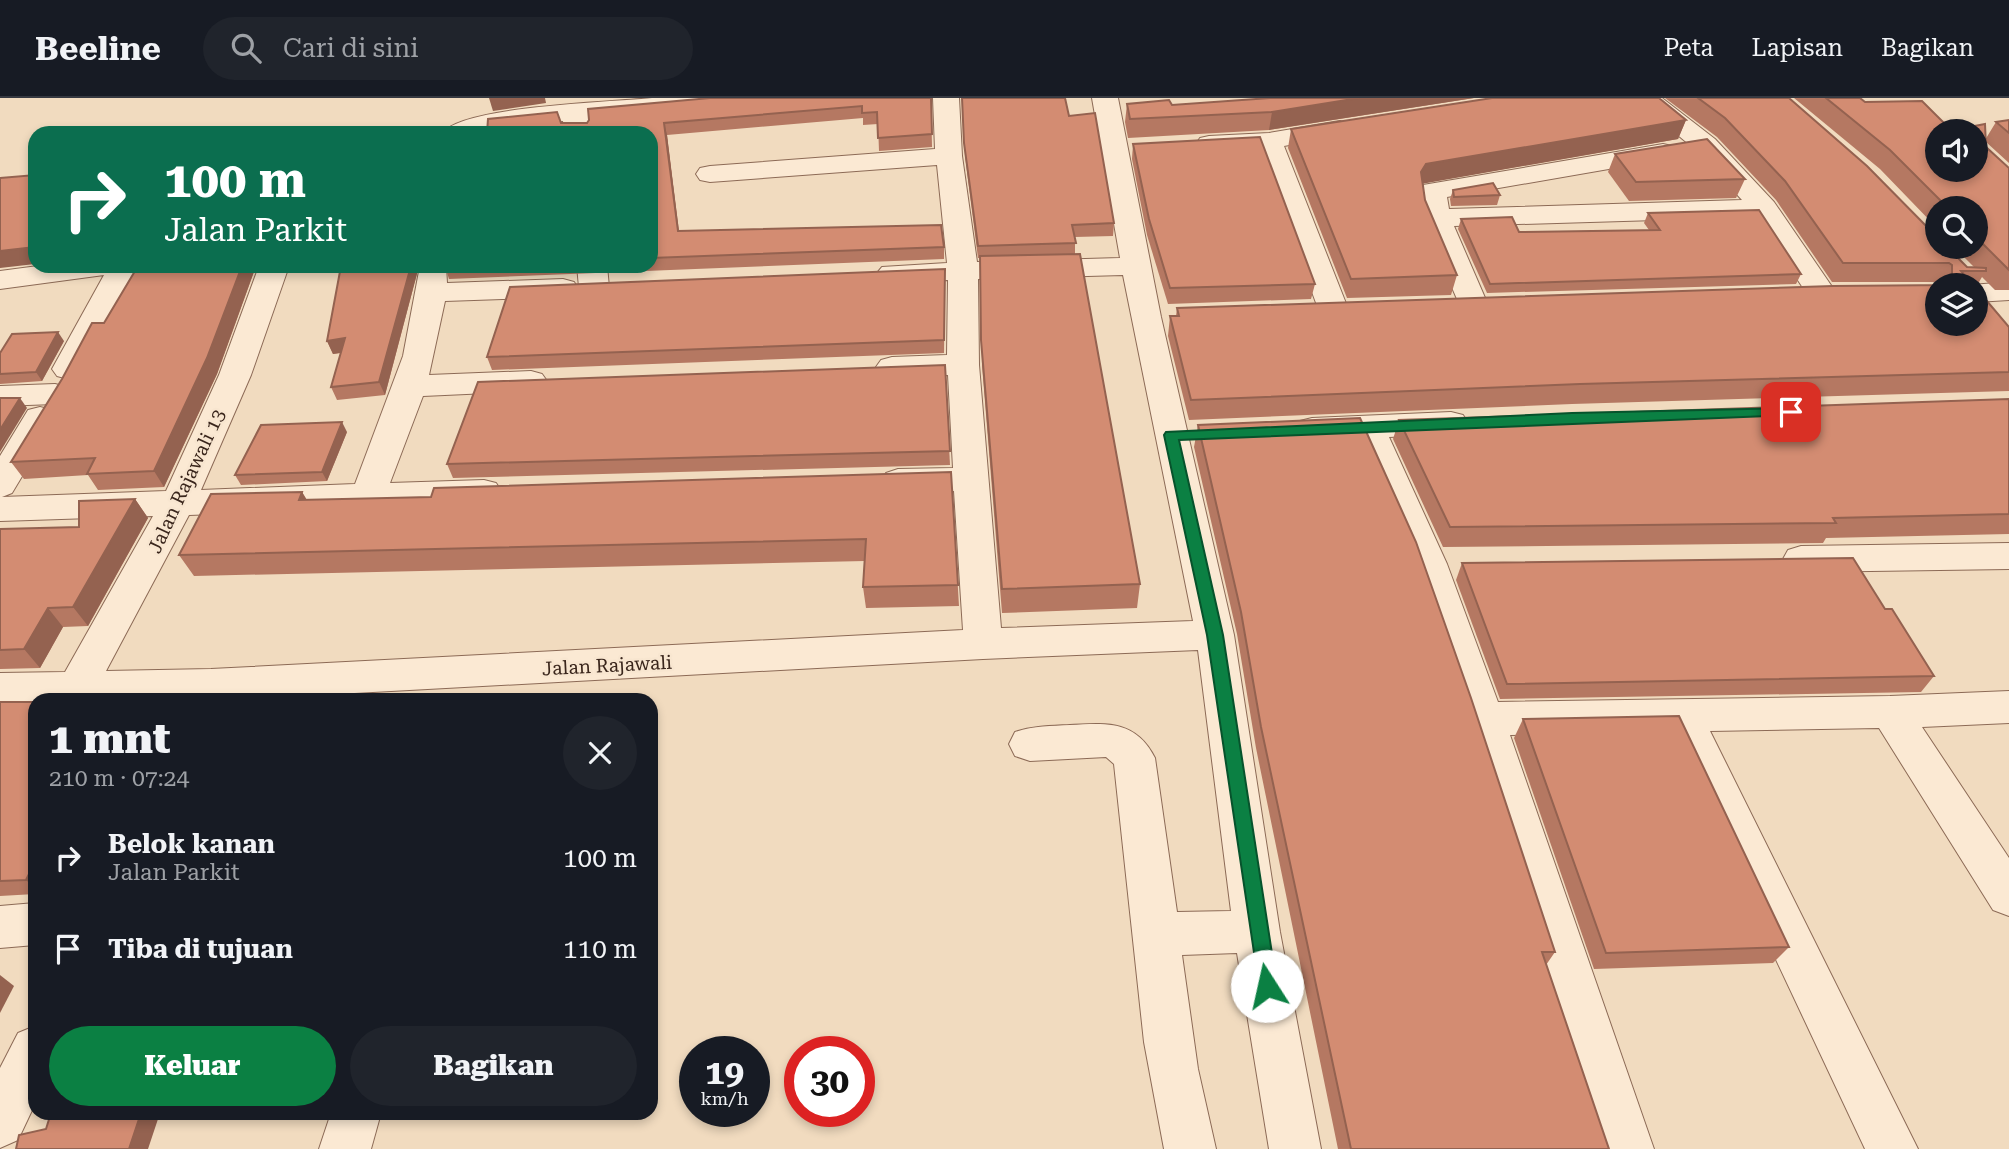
<!DOCTYPE html>
<html lang="id">
<head>
<meta charset="utf-8">
<style>
	body { margin:0; font-family:"Roboto Serif",serif; background:#20242c; color:#f1f3f6; height:100vh; display:flex; flex-direction:column; font-size:26px; white-space:nowrap }
	* { box-sizing:border-box; margin:0 }
	p { font-size:23px; color:#9ea1a6 }
	.icon { flex:none; width:38px; height:38px; fill:none; stroke:currentColor; stroke-width:2; stroke-linecap:round; stroke-linejoin:round }
	.map { position:relative; flex:1; overflow:hidden }
	.drawer { position:absolute; left:28px; top:595px; width:630px; height:427px; display:flex; flex-direction:column; background:#171b24; border-radius:21px; box-shadow:0 4px 10px #0003 }
	.drawer>* { flex:none }
	.top-card { position:absolute; left:28px; top:28px; width:630px; height:147px; border-radius:21px; box-shadow:0 4px 10px #0003; background:#0b6e4f; color:#fff; overflow:hidden }
	.buttons { position:absolute; left:1925px; top:21px; display:grid; gap:14px }
	.buttons a { display:grid; place-items:center; width:63px; height:63px; border-radius:50%; background:#171b24; box-shadow:0 4px 10px #0003; font-size:35px }
	.speed { position:absolute; left:679px; top:938px; display:flex; gap:14px; font-size:35px; font-weight:700; text-align:center }
	.speed>* { display:grid; place-content:center; width:91px; height:91px; border-radius:50%; background:#171b24; box-shadow:0 4px 10px #0003; line-height:1 }
	.speed small { font-size:18px; font-weight:400 }
	.speed .limit { border:10px solid #d22; background:#fff; color:#111 }
	.pin { position:absolute; display:grid; place-items:center; width:60px; height:60px; color:#fff; margin:-30px; border-radius:14px; box-shadow:0 4px 10px #0006 }
	.me { position:absolute; width:77px; margin:-38px; rotate:350deg; stroke-linejoin:round; filter:drop-shadow(0 0 5px #0008) }
	.turn { display:flex; align-items:center; gap:24px; height:147px; padding:0 21px; font-size:32px }
	.turn .icon { width:91px; height:91px; stroke-width:2.5 }
	.turn b { display:block; font-size:49px; line-height:60px }
	.round { display:grid; place-items:center; flex:none; width:74px; height:74px; border-radius:37px; background:#20242c }
	.summary { display:flex; align-items:center; justify-content:space-between; height:119px; padding:0 21px }
	h1 { font-size:42px; font-weight:800; line-height:52px }
	.cta { display:flex; gap:14px; margin-top:auto; padding:14px 21px }
	.cta a { flex:1; height:80px; border-radius:42px; background:#0b8043; color:#fff; font-size:28px; font-weight:800; line-height:80px; text-align:center }
	.cta a+a { background:#20242c; color:#f1f3f6 }
	ul { padding:0; list-style:none }
	li { display:flex; align-items:center; gap:21px; height:91px; padding:0 21px }
	li div { flex:1 }
	li b { display:block; font-size:26px }
	li em { font-style:normal }
	header { display:flex; align-items:center; gap:42px; box-sizing:border-box; height:98px; padding:0 35px; background:#171b24; border-bottom:2px solid #363941 }
	header strong { font-size:33px }
	nav { display:flex; gap:38px; margin-inline-start:auto; font-size:24px }
	.search { width:490px; height:63px; background:#20242c; display:flex; align-items:center; gap:18px; box-sizing:border-box; padding:0 24px; border-radius:38px; color:#9ea1a6; font-size:26px }
	.map>svg:first-child { display:block }
</style>
</head>
<body>
<header>
<strong>Beeline</strong>
<div class="search"><svg class="icon" aria-label="search" viewBox="0 0 24 24"><circle cx="10" cy="10" r="6"/><path d="M15 15l6 6"/></svg>Cari di sini</div>
<nav><a>Peta</a><a>Lapisan</a><a>Bagikan</a></nav>
</header>
<div class="map">
<svg width="2009" height="1051" viewBox="0 0 2009 1051">
	<rect width="100%" height="100%" fill="#f1dbbf"/>
	<g fill="none" stroke-linecap="round" stroke-linejoin="round">
		<defs>
			<g id="street">
				<path d="M652,0H743L739,5L730,8L588,21L590,35H564L563,23C522,25 483,35 443,35C462,8 614,4 652,0Z"/>
				<path d="M933,0H959L962,58L977,164L1120,160L1092,0H1118L1161,219L1234,537L1280,834L1321,1051H1269L1237,855L1182,857L1198,971L1216,1051H1164L1144,944L1114,666L1106,659L1030,663L1015,658L1009,646L1015,634C1033,628 1051,628 1070,627C1107,625 1136,622 1155,660L1177,814L1231,813L1198,552L983,561L225,602H35V606L0,607V575L65,574L153,418L0,423V358L28,312L40,309L52,312L57,320L12,395L2,399L166,393L219,277L259,168H289L251,277L201,392L355,386L403,258L420,168H446L447,185L563,181L574,184L578,190L574,196L563,199L445,203L429,277L531,273L542,276L547,283L542,290L531,293L423,298L390,385L484,382L496,385L502,394L496,403L484,406L189,417L106,573L211,571L963,532L954,393L898,395L886,391L881,383L886,375L898,371L953,370L948,277L892,279L881,276L876,269L881,262L892,259L947,257L948,182L892,184L882,181L877,175L882,169L947,165L937,67L710,84L700,82L696,76L700,70L710,68L935,51ZM1123,177L1193,523L1001,530L979,267L978,181Z"/>
				<polygon points="1633,0 1662,0 1715,41 1774,104 1837,196 1833,202 1822,205 1811,202 1756,119 1454,128 1489,209 1485,215 1474,218 1463,215 1422,120 1419,93 1423,87 1663,46 1672,48 1676,54 1672,60 1447,99 1449,111 1742,102 1697,53"/>
				<polygon points="1340,23 1349,26 1353,31 1349,36 1284,48 1349,213 1345,219 1334,222 1323,219 1319,213 1259,51 1209,54 1200,52 1196,46 1200,40 1209,38 1269,35"/>
				<polygon points="38,168 138,168 79,278 68,281 57,278 52,271 104,177 0,191 0,173"/>
				<polygon points="577,168 607,168 609,189 605,195 594,198 583,195 579,189"/>
				<polygon points="2009,184 2009,202 1976,204 1976,187 1971,187"/>
				<polygon points="55,286 67,289 71,296 67,303 55,306 0,308 0,288"/>
				<polygon points="1451,314 1463,317 1468,325 1463,333 1451,336 1389,339 1447,466 1498,604 1890,598 2009,593 2009,625 1922,629 2009,760 2009,818 1993,812 1879,630 1710,633 1918,1051 1865,1051 1669,634 1510,637 1654,1051 1602,1051 1464,621 1411,466 1356,340 1312,342 1300,339 1295,331 1300,323 1312,320"/>
				<polygon points="2009,445 2009,471 1801,474 1788,470 1783,461 1788,452 1801,448"/>
				<polygon points="35,805 35,847 0,850 0,808"/>
				<polygon points="35,928 35,1006 18,1042 0,1050 0,970 18,935"/>
				<polygon points="331,1015 381,1015 371,1051 319,1051"/>
			</g>
		</defs>
		<use href="#street" stroke="#8c6a56" stroke-width="2"/>
		<use href="#street" fill="#fbe9d3" fill-rule="evenodd"/>
	</g>
	<g fill="#b57862">
		<polygon points="931,0 932,49 879,53 878,26 863,27 863,20 667,37 679,133 944,149 944,161 449,181 445,168 651,168 651,35 561,25 587,25"/>
		<polygon points="962,0 1069,18 1114,125 1113,138 1075,139 1075,156 1140,486 1137,510 1002,515 982,267 980,160 978,160 965,58"/>
		<polygon points="1257,0 1474,0 1269,32 1128,40 1125,24 1127,6 1172,7 1257,1"/>
		<polygon points="1665,0 1789,0 1967,169 1974,169 1954,149 1976,149 1976,110 1937,110 1937,130 1880,71 1794,0 1860,0 1865,4 1945,26 1985,42 1996,24 2009,22 2009,65 1986,44 1986,49 2009,70 2009,192 1995,192 1982,179 1976,189 1976,187 1937,187 2009,229 2009,293 1572,306 1189,322 1168,238 1170,218 1176,218 1177,210 1940,187 1937,184 1832,184 1776,102 1717,39"/>
		<polygon points="1686,22 1678,41 1423,85 1425,102 1457,177 1451,197 1347,200 1288,50 1291,31"/>
		<polygon points="1133,46 1315,186 1311,201 1168,206 1147,137 1132,61"/>
		<polygon points="1615,56 1745,81 1736,100 1629,103 1608,74"/>
		<polygon points="1453,92 1500,97 1497,107 1451,108 1450,101"/>
		<polygon points="1648,115 1801,176 1796,186 1487,195 1458,131 1461,121 1519,134 1649,132 1644,125"/>
		<polygon points="138,168 256,168 217,276 164,389 98,392 88,377 24,381 11,364 104,225"/>
		<polygon points="341,168 419,168 385,297 337,302 331,289 341,255 333,256 327,243"/>
		<polygon points="945,171 944,255 492,272 487,259"/>
		<polygon points="64,243 42,283 0,286 0,255"/>
		<polygon points="945,267 950,367 453,380 447,366"/>
		<polygon points="2009,301 2009,436 1826,440 1823,445 1443,449 1393,341 1399,322"/>
		<polygon points="1198,327 1555,854 1546,867 1609,1051 1338,1051 1256,650 1237,536 1194,349"/>
		<polygon points="347,334 327,383 241,387 235,377"/>
		<polygon points="951,374 959,508 866,510 863,489 865,463 194,478 179,457 302,394 307,402 431,399"/>
		<polygon points="135,401 148,420 88,528 63,529 40,570 0,571 0,431 79,429"/>
		<polygon points="1462,465 1885,511 1934,578 1921,594 1500,601 1456,482"/>
		<polygon points="0,604 35,604 35,796 0,798"/>
		<polygon points="1523,621 1789,849 1773,865 1594,871 1514,640"/>
	</g>
	<g fill="#946250">
		<polygon points="489,0 545,0 546,5 493,13"/>
		<polygon points="1359,0 1474,0 1269,32 1272,14"/>
		<polygon points="1686,22 1678,41 1421,86 1421,74 1426,66"/>
		<polygon points="664,25 667,37 680,145 678,133"/>
		<polygon points="35,149 35,166 0,170 0,153"/>
		<polygon points="242,168 256,168 217,276 164,389 154,373"/>
		<polygon points="411,168 419,168 385,297 379,284"/>
		<polygon points="58,234 64,243 42,283 36,274"/>
		<polygon points="345,240 351,253 333,256 327,243"/>
		<polygon points="20,300 27,310 0,354 0,332"/>
		<polygon points="342,324 347,334 327,383 322,374"/>
		<polygon points="302,394 314,415 299,402"/>
		<polygon points="135,401 148,420 88,528 73,509"/>
		<polygon points="48,510 63,529 40,570 24,551"/>
		<polygon points="29,776 35,782 35,790 26,782"/>
		<polygon points="0,877 14,888 0,915"/>
		<polygon points="141,1015 160,1015 148,1051 129,1051"/>
	</g>
	<g fill="#d38c72" stroke="#946250" stroke-width="2" fill-rule="evenodd">
		<polygon points="710,0 931,0 932,36 878,40 877,14 862,15 862,8 664,25 678,133 941,127 944,149 651,160 651,35 487,35 488,21 557,14 561,25 587,25 589,22 588,11"/>
		<polygon points="962,0 1065,0 1069,18 1095,15 1114,125 1072,127 1076,145 978,148 964,45"/>
		<polygon points="1270,0 1359,0 1272,14 1130,21 1127,6 1169,2 1172,7"/>
		<polygon points="1492,0 1659,0 1686,22 1426,66 1421,74 1425,102 1457,177 1351,181 1291,31"/>
		<polygon points="1698,0 1789,0 1867,68 1937,139 1937,149 1947,149 1967,169 1986,170 1986,173 1961,173 1973,187 1937,187 1937,226 1976,226 1976,190 2009,229 2009,274 1580,286 1191,302 1170,218 1179,218 1177,210 1833,188 1950,187 1952,184 1952,167 1949,165 1843,165 1785,83 1725,20"/>
		<path d="M1826,0H1860L1865,4L1922,3L1945,26H1953L1959,31L1985,26L1986,49L2009,70V172L1976,139V110H1948L1890,52ZM1937,33H1976V72H1937Z"/>
		<polygon points="2009,22 2009,35 1996,24"/>
		<polygon points="1260,39 1315,186 1170,190 1149,121 1133,46"/>
		<polygon points="1707,41 1745,81 1636,84 1615,56"/>
		<polygon points="35,77 35,149 0,153 0,80"/>
		<polygon points="1493,85 1500,97 1454,99 1453,92"/>
		<polygon points="1759,112 1801,176 1490,186 1461,121 1512,119 1519,134 1660,132 1648,115"/>
		<polygon points="1080,156 1140,486 1002,491 981,242 980,158"/>
		<polygon points="138,168 242,168 207,260 154,373 87,376 95,360 11,364 62,281 92,225 104,225"/>
		<polygon points="341,168 411,168 379,284 331,289 345,240 327,243"/>
		<polygon points="945,171 944,242 487,259 510,189"/>
		<polygon points="58,234 36,274 0,276 0,255 12,236"/>
		<polygon points="945,267 950,353 447,366 478,284"/>
		<polygon points="0,300 20,300 0,332"/>
		<polygon points="2009,301 2009,416 1833,420 1836,425 1450,429 1399,322"/>
		<polygon points="1360,320 1416,444 1471,600 1555,854 1542,854 1609,1051 1351,1051 1261,629 1241,514 1198,327"/>
		<polygon points="342,324 322,374 235,377 261,327"/>
		<polygon points="951,374 958,487 863,489 866,441 179,457 211,396 302,394 299,402 431,399 434,390"/>
		<polygon points="135,401 73,509 48,510 24,551 0,552 0,431 79,429 79,403"/>
		<polygon points="1853,460 1885,511 1892,511 1934,578 1507,586 1462,465"/>
		<polygon points="319,597 317,602 235,602"/>
		<polygon points="0,604 35,604 35,776 29,776 26,782 0,783"/>
		<polygon points="1679,618 1789,849 1606,855 1523,621"/>
		<polygon points="51,1015 141,1015 129,1051 16,1051 19,1037 46,1031"/>
	</g>
	<polygon fill="#0b8043" stroke="#07532c" stroke-width="2" points="1791,310 1797,314 1795,317 1179,342 1223,537 1277,888 1274,895 1267,897 1260,895 1207,537 1164,337 1166,334 1572,315"/>
	<g text-anchor="middle" stroke-width="5" stroke-linejoin="round" paint-order="stroke">
		<g font-size="19" fill="#3a261c" stroke="#f8e6d0">
			<text transform="translate(186 383) rotate(-65)" y="7">Jalan Rajawali 13</text>
			<text transform="translate(607 567) rotate(-3)" y="7">Jalan Rajawali</text>
		</g>
	</g>
</svg>
<div class="buttons">
<a><svg class="icon" aria-label="sound" viewBox="0 0 24 24"><path d="M4 9h4l5-4v14l-5-4H4zM17 9q2 3 0 6"/></svg></a>
<a><svg class="icon" aria-label="search" viewBox="0 0 24 24"><circle cx="10" cy="10" r="6"/><path d="M15 15l6 6"/></svg></a>
<a><svg class="icon" aria-label="layers" viewBox="0 0 24 24"><path d="M12 4l9 5-9 5-9-5zM3 14l9 5 9-5"/></svg></a>
</div>
<div class="speed"><div>19<small>km/h</small></div><div class="limit">30</div></div>
<div class="pin" style="left:1791px;top:314px;background:#d93025"><svg class="icon" aria-label="arrive" viewBox="0 0 24 24"><path d="M6 21V4h12l-3 4 3 4H6"/></svg></div>
<svg class="me" style="left:1267px;top:888px" viewBox="-20 -20 40 40"><circle r="19" fill="#fff"/><path d="M0-13L10 11 0 6-10 11z" fill="#0b8043"/></svg>
<div class="top-card">
<div class="turn"><svg class="icon" aria-label="right" viewBox="0 0 24 24"><path d="M7 20v-9h11M14 6l5 5-5 5"/></svg><div><b>100 m</b>Jalan Parkit</div></div>
</div>
<section class="drawer">
<div class="summary"><div><h1>1 mnt</h1><p>210 m · 07:24</p></div><a class="round"><svg class="icon" aria-label="close" viewBox="0 0 24 24"><path d="M6 6l12 12M18 6L6 18"/></svg></a></div>
<ul>
<li><svg class="icon" aria-label="right" viewBox="0 0 24 24"><path d="M7 20v-9h11M14 6l5 5-5 5"/></svg><div><b>Belok kanan</b><p>Jalan Parkit</p></div><em>100 m</em></li>
<li><svg class="icon" aria-label="arrive" viewBox="0 0 24 24"><path d="M6 21V4h12l-3 4 3 4H6"/></svg><div><b>Tiba di tujuan</b></div><em>110 m</em></li>
</ul>
<div class="cta"><a>Keluar</a><a>Bagikan</a></div>
</section>
</div>
</body>
</html>
